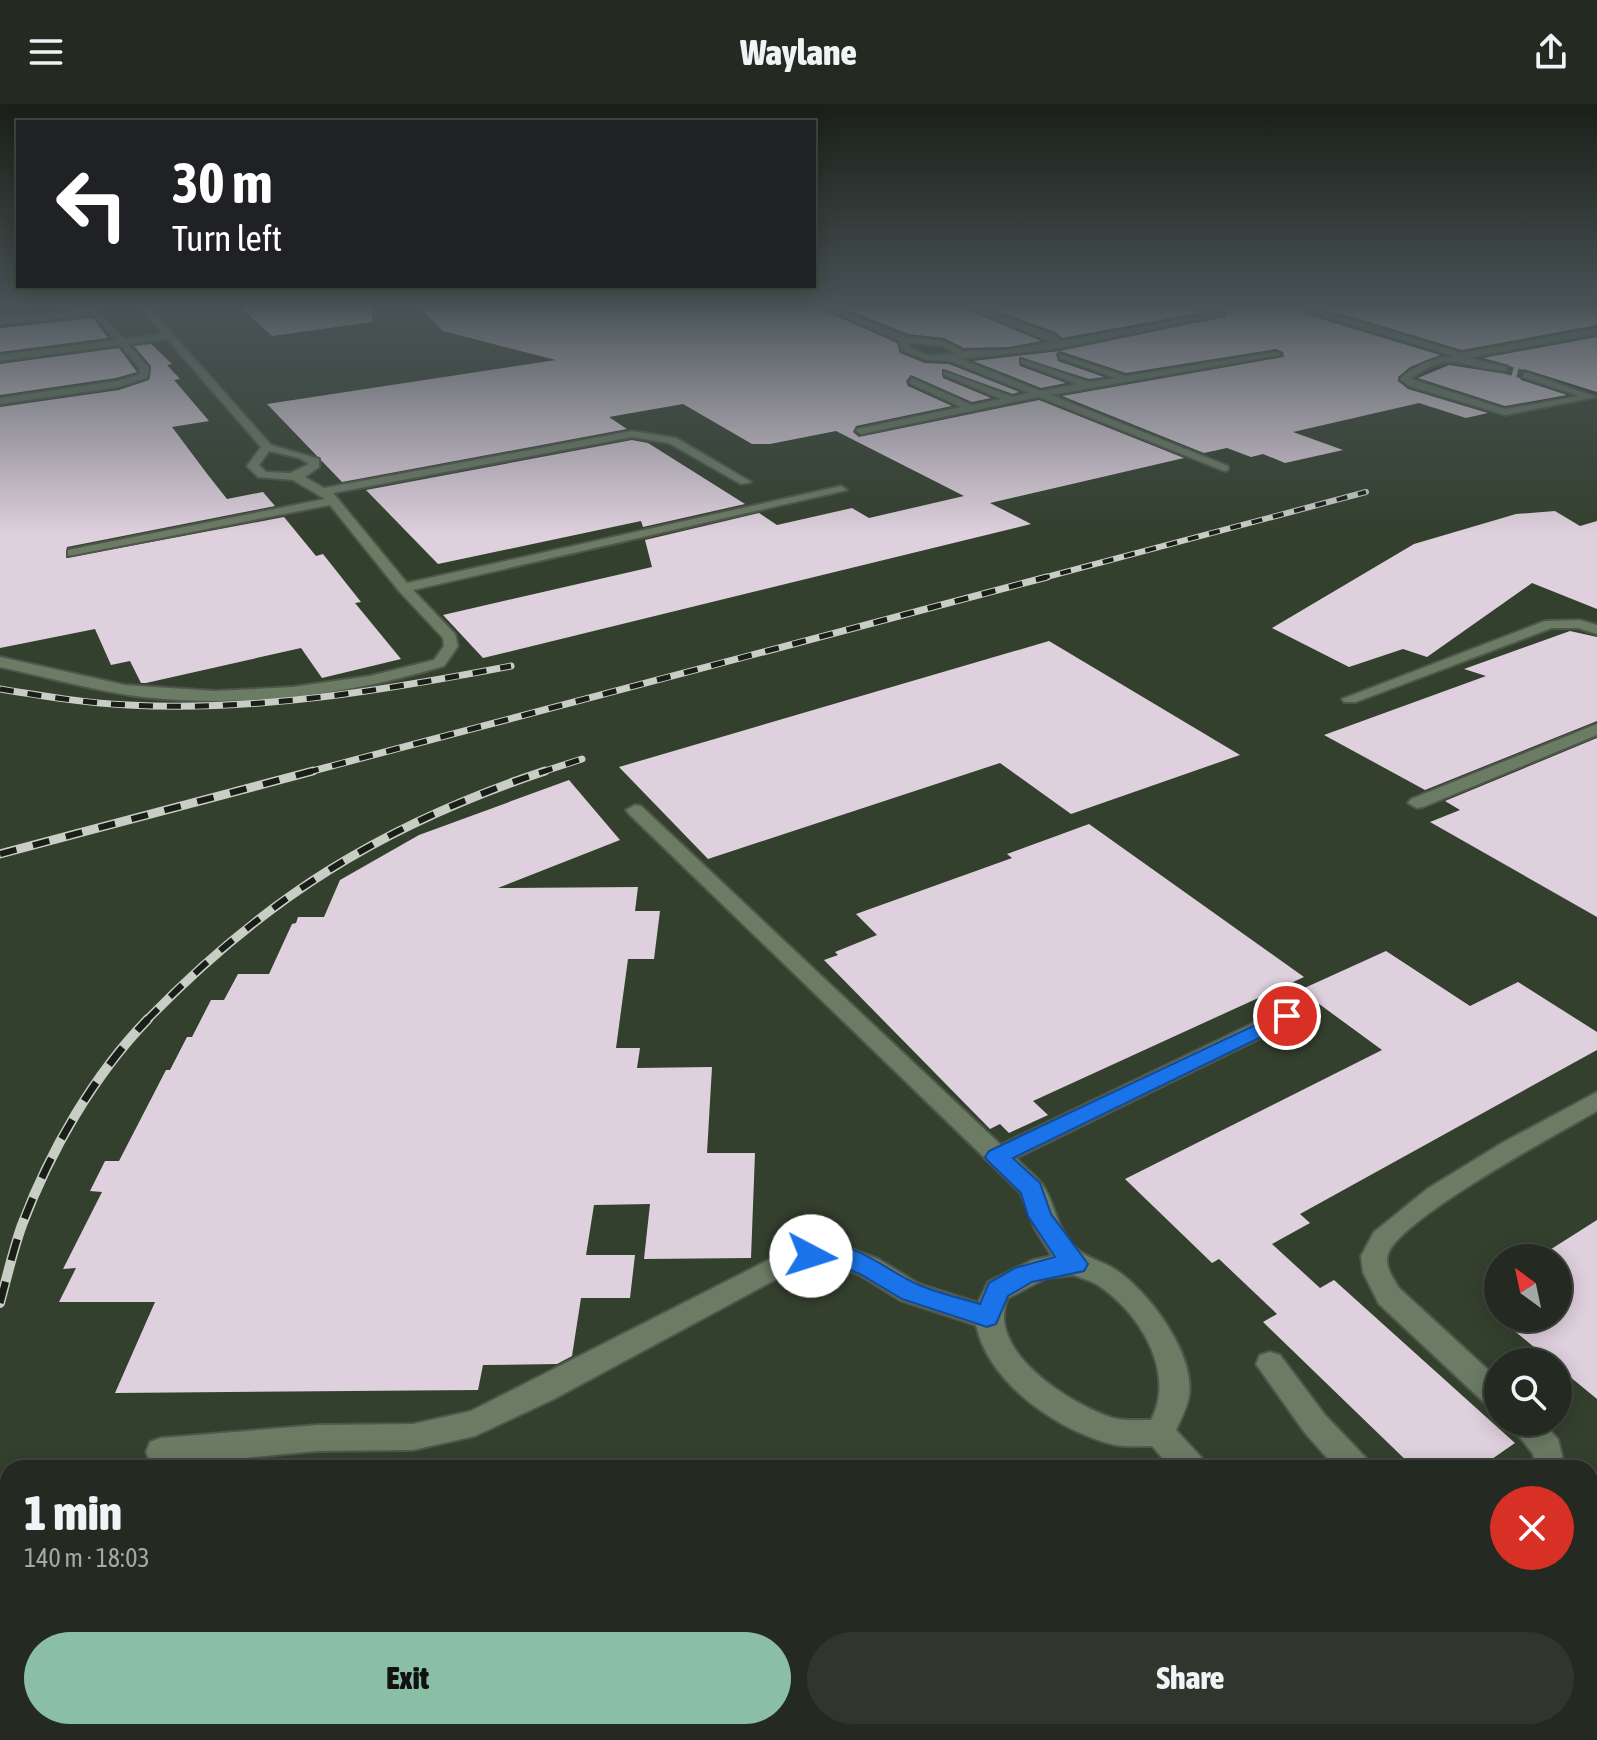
<!DOCTYPE html>
<html lang="en">
<head>
<meta charset="utf-8">
<style>
	body { margin:0; font-family:"Asap Condensed",sans-serif; background:#30362e; color:#f1f3f6; height:100vh; display:flex; flex-direction:column; font-size:30px; white-space:nowrap }
	* { box-sizing:border-box; margin:0 }
	p { font-size:26px; color:#a3a7a5 }
	.icon { flex:none; width:44px; height:44px; fill:none; stroke:currentColor; stroke-width:2; stroke-linecap:round; stroke-linejoin:round }
	.map { position:relative; flex:1; overflow:hidden }
	.details { position:absolute; left:0px; top:1356px; width:1598px; height:280px; display:flex; flex-direction:column; background:#242a21; border-radius:24px 24px 0 0; box-shadow:0 4px 20px #0003,0 0 0 2px #41463f }
	.details>* { flex:none }
	.guide { position:absolute; left:16px; top:16px; width:800px; height:168px; border-radius:0px; box-shadow:0 4px 20px #0003,0 0 0 2px #41463f; background:#202124; color:#fff; overflow:hidden }
	.needle { width:52px; rotate:327deg }
	.buttons { position:absolute; left:1484px; top:1140px; display:grid; gap:16px }
	.buttons a { display:grid; place-items:center; width:88px; height:88px; border-radius:50%; background:#242a21; box-shadow:0 4px 20px #0003,0 0 0 2px #41463f; font-size:40px }
	.pin { position:absolute; display:grid; place-items:center; width:68px; height:68px; color:#fff; margin:-34px; border:4px solid #fff; border-radius:50%; box-shadow:0 2px 8px #0007 }
	.me { position:absolute; width:88px; margin:-44px; rotate:95deg; stroke-linejoin:round; filter:drop-shadow(0 0 6px #0008) }
	.turn { display:flex; align-items:center; gap:28px; height:168px; padding:0 24px; font-size:36px }
	.turn .icon { width:104px; height:104px; stroke-width:2.5 }
	.turn b { display:block; font-size:56px; line-height:68px }
	.round { display:grid; place-items:center; flex:none; width:84px; height:84px; border-radius:42px; background:#30362e }
	.headline { display:flex; align-items:center; justify-content:space-between; height:136px; padding:0 24px }
	h1 { font-size:48px; font-weight:800; line-height:60px }
	.cta { display:flex; gap:16px; margin-top:auto; padding:16px 24px }
	.cta a { flex:1; height:92px; border-radius:48px; background:#8abfa5; color:#111; font-size:32px; font-weight:800; line-height:92px; text-align:center }
	.cta a+a { background:#30362e; color:#f1f3f6 }
	header { display:flex; justify-content:space-between; align-items:center; height:104px; padding:0 24px; background:#242a21; font-size:36px; font-weight:800 }
	.map>svg:first-child { display:block }
</style>
</head>
<body>
<header><svg class="icon" aria-label="menu" viewBox="0 0 24 24"><path d="M4 6h16M4 12h16M4 18h16"/></svg>Waylane<svg class="icon" aria-label="share" viewBox="0 0 24 24"><path d="M12 15V3M7 8l5-5 5 5M5 13v7h14v-7"/></svg></header>
<div class="map">
<svg width="1597" height="1636" viewBox="0 0 1597 1636">
	<rect width="100%" height="100%" fill="#30382c"/>
	<path fill="#34402e" fill-rule="evenodd" d="M0,201H1597V1636H0ZM1498,1154H1558V1214H1498ZM1498,1258H1558V1318H1498ZM8,1364H1590V1628H8Z"/>
	<g fill="#ded0dd">
		<polygon points="238,201 371,201 372,218 272,232"/>
		<polygon points="417,201 812,201 897,239 900,249 925,259 949,260 1019,288 1013,290 942,265 943,274 991,294 972,298 911,271 906,277 908,282 952,302 856,322 853,328 859,333 1039,296 1184,354 990,399 1031,420 483,554 443,511 652,463 645,436 759,409 777,421 852,404 869,414 964,392 836,327 770,340 752,340 683,300 609,313 627,325 342,378 267,300 556,256 443,227"/>
		<polygon points="836,201 956,201 1041,237 1009,243 964,244 944,234 908,230"/>
		<polygon points="980,201 1185,201 1199,209 1062,234 1055,228"/>
		<polygon points="1209,201 1306,201 1305,210 1440,251 1410,263 1398,273 1398,277 1408,285 1488,309 1466,314 1419,299 1293,328 1343,346 1285,359 1263,350 1251,353 1227,344 1204,349 1062,292 1284,253 1283,248 1276,245 1126,269 1060,247 1227,212 1225,208"/>
		<polygon points="1324,201 1597,201 1597,221 1462,246 1322,204"/>
		<polygon points="93,214 108,234 0,248 0,224"/>
		<polygon points="1597,233 1597,288 1524,265 1519,271 1521,276 1567,291 1505,302 1418,274 1449,261 1507,270 1509,261 1483,254"/>
		<polygon points="151,240 172,260 167,261 180,275 174,276 209,317 172,323 208,371 227,395 263,388 275,402 67,443 66,454 284,413 316,452 323,450 361,498 355,499 401,555 322,574 301,544 146,579 141,579 130,557 111,561 95,525 0,544 0,303 119,286 149,276 151,262 134,242"/>
		<polygon points="119,244 137,268 116,274 0,291 0,260"/>
		<polygon points="1060,247 1056,250 1058,257 1104,273 1089,275 1019,253 1020,262 1066,279 1041,284 973,257"/>
		<polygon points="632,336 648,339 745,400 643,423 641,417 438,460 366,386"/>
		<polygon points="1555,407 1580,422 1597,417 1597,505 1532,479 1427,553 1403,545 1349,563 1272,524 1414,440 1516,410"/>
		<polygon points="1570,527 1597,533 1597,617 1425,686 1324,631 1486,572 1464,565"/>
		<polygon points="1049,537 1240,651 1071,710 1000,659 708,755 619,663"/>
		<polygon points="1597,634 1597,813 1430,718 1460,706 1445,697"/>
		<polygon points="569,676 620,736 498,784 638,783 635,807 660,807 654,855 628,855 616,944 640,944 637,964 712,963 707,1049 755,1049 751,1154 644,1155 650,1100 594,1101 586,1151 635,1151 630,1194 581,1194 572,1252 557,1260 483,1261 478,1286 115,1289 155,1198 59,1198 76,1164 63,1165 102,1088 90,1087 105,1057 119,1057 166,966 170,966 187,933 192,933 211,896 224,896 238,870 269,870 292,820 296,819 298,813 324,813 340,776 419,731"/>
		<polygon points="1089,720 1304,873 1033,997 1048,1011 1009,1029 1000,1020 990,1025 824,856 838,851 835,848 877,831 856,810 1012,754 1007,750"/>
		<polygon points="1386,847 1470,902 1518,878 1597,928 1597,946 1300,1110 1310,1119 1272,1140 1320,1184 1334,1176 1515,1339 1479,1364 1414,1364 1263,1218 1277,1210 1219,1155 1212,1159 1125,1075 1382,946 1300,886"/>
		<polygon points="1597,1116 1597,1295 1558,1263 1558,1258 1552,1258 1499,1214 1558,1214 1558,1154 1537,1154"/>
	</g>
	<g fill="none" stroke-linecap="round" stroke-linejoin="round">
		<polyline stroke="#4a5146" stroke-width="9" stroke-dasharray="9 5" stroke-linecap="butt" points="1504,265 1525,271"/>
		<defs>
			<g id="minor">
				<path d="M138,201H147L271,341L319,355V363L305,373L324,384L632,327L676,334L751,378L741,380L669,339L632,333L333,389L407,479L841,382L847,386L413,486L455,530L458,542L444,562C348,591 244,604 143,593C95,587 47,573 0,563V553L125,581L215,587L293,583L370,572L434,556L444,542L443,534L399,487L330,401L68,452V446L73,445L325,395L293,376L258,373L247,362L261,343L167,235L128,240L149,264L148,273L119,283L0,300V294L117,277L140,270L139,264L120,241L0,257V251L116,236L94,211L0,220V214L96,205L124,235L163,230ZM269,347L299,354L309,360L290,369L266,368L259,361Z"/>
				<path d="M815,201H827L907,233L944,237L963,247L1009,246L1052,238L959,201H971L1054,231L1061,237L1210,210L1188,201H1201L1224,211L1061,244L961,255L1041,287L1077,280L1021,259V255L1089,278L1116,274L1059,254V250L1126,272L1276,248L1281,251L1051,291L1228,362V366L1224,367L1039,293L861,330L856,327L857,325L961,303L909,279L912,274L972,301L1001,295L944,271V267L1013,293L1029,289L950,257L926,256L901,246L900,237ZM909,239L942,242L956,250L926,251L909,243Z"/>
				<path d="M1310,201H1321L1316,205L1462,249L1597,224V230L1469,254L1507,263V267C1467,267 1452,243 1411,275L1505,305L1579,292L1522,273L1525,268L1596,293L1505,311L1409,282L1400,275C1415,261 1432,254 1453,252L1306,207Z"/>
				<polygon points="1580,516 1597,521 1597,530 1578,524 1552,524 1356,598 1344,598 1342,595 1545,517"/>
				<polygon points="1597,620 1597,631 1423,703 1417,704 1408,699 1411,695"/>
				<path d="M635,701L641,702L1001,1041L1279,907H1295L1298,912L1295,917L1016,1054C1024,1063 1035,1071 1042,1080C1055,1099 1056,1122 1072,1140C1086,1156 1103,1156 1119,1168C1151,1191 1195,1250 1189,1292C1187,1304 1181,1315 1176,1326L1202,1354L1206,1364H1171L1152,1342C1140,1342 1127,1343 1115,1341C1058,1327 989,1280 976,1221L900,1196L860,1171L831,1159L795,1165L554,1295L475,1332L413,1346L318,1347L161,1362L150,1358L146,1348L150,1338L161,1334L318,1321L413,1320L471,1307L790,1145L832,1138L878,1155L919,1180L978,1199L988,1178L1033,1156L1052,1152L1035,1125L1021,1089L629,710L626,706ZM1073,1171C1081,1174 1089,1176 1096,1180C1138,1206 1177,1268 1151,1316C1138,1316 1125,1317 1113,1314C1071,1301 984,1246 1008,1194L1046,1174Z"/>
				<path d="M1597,988V1007C1559,1029 1401,1114 1388,1150C1384,1162 1393,1174 1399,1184L1498,1275V1306L1488,1302L1379,1200L1363,1168L1361,1152L1374,1128L1427,1085L1502,1039Z"/>
				<polygon points="1270,1248 1280,1251 1325,1311 1366,1354 1370,1364 1336,1364 1305,1329 1256,1260 1260,1251"/>
				<polygon points="1508,1318 1542,1318 1558,1335 1565,1364 1535,1364 1533,1350"/>
				<polygon points="1597,1532 1597,1566 1590,1569 1590,1535"/>
				<polygon points="1414,1628 1453,1628 1457,1636 1418,1636"/>
			</g>
		</defs>
		<use href="#minor" stroke="#4f564b" stroke-width="4"/>
		<use href="#minor" fill="#6b7b64" fill-rule="evenodd"/>
		<defs>
			<polyline id="rail-far3" points="1039,475 1366,388"/>
			<g id="rail-far2">
				<path d="M0,585C42,592 85,599 128,601C257,608 385,586 511,562"/>
				<polyline points="305,669 1047,473"/>
				<polyline points="539,669 582,655"/>
			</g>
			<g id="rail-far1">
				<polyline points="0,750 313,667"/>
				<path d="M146,917C265,794 382,721 545,667"/>
			</g>
			<path id="rail" d="M0,1199C7,1173 13,1146 22,1121C50,1047 93,972 148,915"/>
		</defs>
		<use href="#rail-far3" stroke="#c8cec5" stroke-width="6"/>
		<use href="#rail-far2" stroke="#c8cec5" stroke-width="7"/>
		<use href="#rail-far1" stroke="#c8cec5" stroke-width="9"/>
		<use href="#rail" stroke="#c8cec5" stroke-width="10"/>
		<use href="#rail-far3" stroke="#1a1e19" stroke-width="4" stroke-dasharray="11" stroke-linecap="butt"/>
		<use href="#rail-far2" stroke="#1a1e19" stroke-width="5" stroke-dasharray="14" stroke-linecap="butt"/>
		<use href="#rail-far1" stroke="#1a1e19" stroke-width="6" stroke-dasharray="17" stroke-linecap="butt"/>
		<use href="#rail" stroke="#1a1e19" stroke-width="7" stroke-dasharray="22" stroke-linecap="butt"/>
	</g>
	<linearGradient id="sky" x2="0" y2="1"><stop stop-color="#1a1f18"/><stop offset="0.47" stop-color="#485356"/><stop offset="1" stop-color="#485356" stop-opacity="0"/></linearGradient>
	<rect width="1597" height="430" fill="url(#sky)"/>
	<path fill="#1a73e8" stroke="#114b97" stroke-width="2" d="M1287,906L1297,912L1294,917L1013,1054L1040,1079L1051,1110L1088,1160L1084,1167L1032,1178L1008,1192L996,1220L987,1223L902,1195L860,1170L831,1158L811,1161L802,1158L799,1152L802,1145C851,1129 878,1163 919,1181C938,1189 960,1194 980,1200L989,1179L1015,1164L1055,1153L1028,1112L1021,1089L989,1058L985,1053L989,1047Z"/>
</svg>
<div class="buttons">
<a><svg class="needle" viewBox="-14 -14 28 28"><path d="M0-13l5 13h-10z" fill="#e53935"/><path d="M0 13l5-13h-10z" fill="#a3a7a5"/></svg></a>
<a><svg class="icon" aria-label="search" viewBox="0 0 24 24"><circle cx="10" cy="10" r="6"/><path d="M15 15l6 6"/></svg></a>
</div>
<div class="pin" style="left:1287px;top:912px;background:#d93025"><svg class="icon" aria-label="arrive" viewBox="0 0 24 24"><path d="M6 21V4h12l-3 4 3 4H6"/></svg></div>
<svg class="me" style="left:811px;top:1152px" viewBox="-20 -20 40 40"><circle r="19" fill="#fff"/><path d="M0-13L10 11 0 6-10 11z" fill="#1a73e8"/></svg>
<div class="guide">
<div class="turn"><svg class="icon" aria-label="left" viewBox="0 0 24 24"><path d="M17 20v-9H6M10 6l-5 5 5 5"/></svg><div><b>30 m</b>Turn left</div></div>
</div>
<section class="details">
<div class="headline"><div><h1>1 min</h1><p>140 m · 18:03</p></div><a class="round" style="background:#d93025;color:#fff"><svg class="icon" aria-label="close" viewBox="0 0 24 24"><path d="M6 6l12 12M18 6L6 18"/></svg></a></div>
<div class="cta"><a>Exit</a><a>Share</a></div>
</section>
</div>
</body>
</html>
